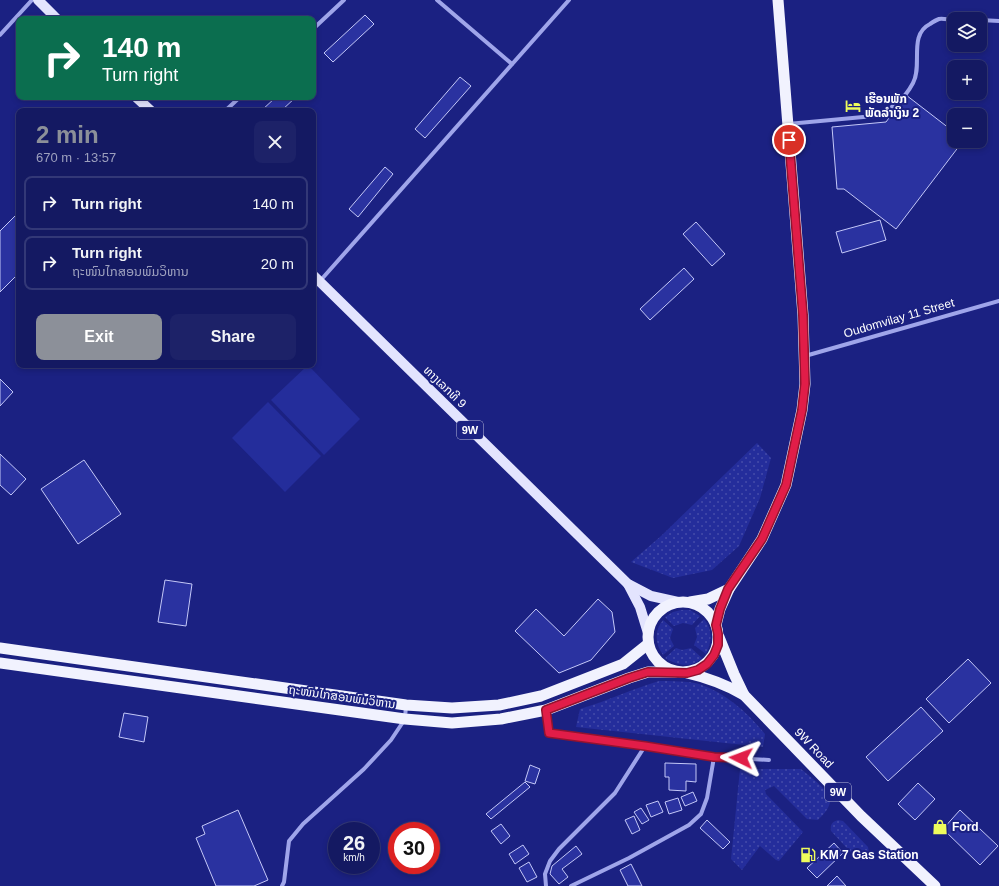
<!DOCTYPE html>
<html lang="en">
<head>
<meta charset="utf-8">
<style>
	body { margin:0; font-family:Arial,"Noto Sans Lao",sans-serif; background:#1d2268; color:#f1f3f6; height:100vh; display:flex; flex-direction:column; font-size:15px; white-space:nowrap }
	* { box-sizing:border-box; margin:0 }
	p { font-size:13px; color:#9da0be }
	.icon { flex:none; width:22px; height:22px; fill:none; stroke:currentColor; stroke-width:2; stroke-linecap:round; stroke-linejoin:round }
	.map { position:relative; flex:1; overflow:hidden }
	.sheet { position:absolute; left:16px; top:108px; width:300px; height:260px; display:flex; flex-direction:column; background:#141962; border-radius:8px; box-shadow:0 2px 6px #0003,0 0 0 1px #333877 }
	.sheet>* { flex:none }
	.banner { position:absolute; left:16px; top:16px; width:300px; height:84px; border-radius:8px; box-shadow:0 2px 6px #0003,0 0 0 1px #333877; background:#0b6e4f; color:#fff; overflow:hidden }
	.buttons { position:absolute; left:947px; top:12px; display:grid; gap:8px }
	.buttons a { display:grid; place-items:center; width:40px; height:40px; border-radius:8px; background:#141962; box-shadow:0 2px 6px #0003,0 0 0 1px #333877; font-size:20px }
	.speed { position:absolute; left:328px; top:822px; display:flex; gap:8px; font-size:20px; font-weight:700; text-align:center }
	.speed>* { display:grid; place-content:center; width:52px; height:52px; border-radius:50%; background:#141962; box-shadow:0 2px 6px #0003,0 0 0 1px #333877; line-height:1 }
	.speed small { font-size:10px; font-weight:400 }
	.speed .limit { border:6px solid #d22; background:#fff; color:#111 }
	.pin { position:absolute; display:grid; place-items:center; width:34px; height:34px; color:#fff; margin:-17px; border:2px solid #fff; border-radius:50%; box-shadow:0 1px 4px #0007 }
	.me { position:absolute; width:44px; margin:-22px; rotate:273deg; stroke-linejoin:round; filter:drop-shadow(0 0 3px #0008) }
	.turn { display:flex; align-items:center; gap:14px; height:84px; padding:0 20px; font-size:18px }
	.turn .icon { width:52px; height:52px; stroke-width:2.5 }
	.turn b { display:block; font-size:28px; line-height:34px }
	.round { display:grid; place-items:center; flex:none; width:42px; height:42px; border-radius:8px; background:#1d2268 }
	.overview { display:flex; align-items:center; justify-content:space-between; height:68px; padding:0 20px }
	h1 { font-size:24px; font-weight:800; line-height:30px; color:#8c9099 }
	.cta { display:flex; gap:8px; margin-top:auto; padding:8px 20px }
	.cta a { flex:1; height:46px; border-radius:8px; background:#8c9099; color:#fff; font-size:16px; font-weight:800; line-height:46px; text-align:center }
	.cta a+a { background:#1d2268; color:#f1f3f6 }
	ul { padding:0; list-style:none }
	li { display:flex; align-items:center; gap:12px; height:54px; margin:0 8px 6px; padding:0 12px; border:2px solid #333877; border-radius:8px }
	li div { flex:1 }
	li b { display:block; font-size:15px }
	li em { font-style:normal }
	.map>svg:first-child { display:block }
</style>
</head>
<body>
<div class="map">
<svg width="999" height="886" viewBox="0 0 999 886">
	<defs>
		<pattern id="green-dots" width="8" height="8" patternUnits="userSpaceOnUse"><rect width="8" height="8" fill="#242d9b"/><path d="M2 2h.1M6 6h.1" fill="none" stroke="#454caa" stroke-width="1.8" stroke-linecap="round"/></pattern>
	</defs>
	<rect width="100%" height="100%" fill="#1b2182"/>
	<g fill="url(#green-dots)">
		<polygon points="757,443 771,458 760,498 739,546 712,570 673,578 631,562 661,536"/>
		<polygon points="681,610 690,610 700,616 692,625 683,623 674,626 665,617 673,612"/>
		<path d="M704,619C713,630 712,642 706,654L694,645L697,637L695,628Z"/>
		<path d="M663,620L673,629L670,638L674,646L663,655C655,644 654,630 663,620Z"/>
		<path d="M676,648L682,650L691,648L702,658C691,669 676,665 665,658Z"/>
		<path d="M659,681C669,681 689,681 699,684C726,693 747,712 765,734L763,747L576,727L580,709C607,701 632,689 659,681Z"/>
		<path d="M740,769H801C808,775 832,792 830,802C829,809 823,815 818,820L807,819L774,786L765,790L766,794L803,832L779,861L776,860L760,846L742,870L731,859Z"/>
		<path d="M838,820L843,821L868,847L869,853L865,859H857L831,831C830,824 832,822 838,820Z"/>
	</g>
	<g fill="#242d9b">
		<polygon points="308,365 360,419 324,455 271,400"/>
		<polygon points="268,402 321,456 285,492 232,438"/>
	</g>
	<g fill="#2a32a0" stroke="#c4c8f8">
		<polygon points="365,15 374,24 333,62 324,53"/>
		<polygon points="460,77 471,86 425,138 415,129"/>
		<polygon points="906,95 954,132 954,141 963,141 896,229 844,189 837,189 832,127 886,122"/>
		<polygon points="276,97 296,97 281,111 261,111"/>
		<polygon points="385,167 393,174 358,217 349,209"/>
		<polygon points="19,212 19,273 0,292 0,231"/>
		<polygon points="880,220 886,240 842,253 836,232"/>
		<polygon points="696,222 725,254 712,266 683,234"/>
		<polygon points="684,268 694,279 650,320 640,309"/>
		<polygon points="0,379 13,392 0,406"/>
		<polygon points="0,454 26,479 11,495 0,485"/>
		<polygon points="84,460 121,514 78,544 41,489"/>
		<polygon points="165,580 192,584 186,626 158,622"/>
		<polygon points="598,599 612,612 615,632 591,660 559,673 515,631 536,609 564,636"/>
		<polygon points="968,659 991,683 949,723 926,699"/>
		<polygon points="921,707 943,731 888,781 866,757"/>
		<polygon points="124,713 148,717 144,742 119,737"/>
		<polygon points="665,763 696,764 696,782 686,781 686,791 669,790 669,777 665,777"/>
		<polygon points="530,765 540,769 535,784 525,781"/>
		<polygon points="525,782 530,787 491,819 486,814"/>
		<polygon points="918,783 935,799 915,820 898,804"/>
		<polygon points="693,792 697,801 685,806 681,797"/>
		<polygon points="678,798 682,810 669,814 665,802"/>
		<polygon points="658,801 663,812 651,817 646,805"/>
		<polygon points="641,808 649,820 642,824 634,812"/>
		<polygon points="238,810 268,880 254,886 216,886 196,838 205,834 202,826"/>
		<polygon points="960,810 998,846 980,865 943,829"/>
		<polygon points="634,816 640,830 632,834 625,820"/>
		<polygon points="707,820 730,842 723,849 700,828"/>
		<polygon points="501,824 510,836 501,844 491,831"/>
		<polygon points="834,843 843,853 817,878 807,868"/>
		<polygon points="523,845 529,854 515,864 509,854"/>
		<polygon points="576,846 582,854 562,869 568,877 559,884 550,874 552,866"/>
		<polygon points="529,862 537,877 527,882 519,868"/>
		<polygon points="631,864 642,886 628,886 620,870"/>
		<polygon points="837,876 846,886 827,886"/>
	</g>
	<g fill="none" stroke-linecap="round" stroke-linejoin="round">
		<g stroke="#9fa5ea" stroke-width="4">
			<polyline points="437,0 512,64"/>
			<polyline points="980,20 999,21"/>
			<polyline points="313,29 344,0"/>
			<polyline points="0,35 32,0"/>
			<polyline points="225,111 240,97"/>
			<path d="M788,124L874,116C892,109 904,100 913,83C923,65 908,35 930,24C933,22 936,20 939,19C943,18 949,20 954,20"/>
			<polyline points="320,281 569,0"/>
			<polyline points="805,356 999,301"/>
			<polyline points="546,712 549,733 645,746 714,757 769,760"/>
			<polyline points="282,886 284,882 289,841 303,824 364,769 391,740 405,719 406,705"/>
			<polyline points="546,886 545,874 550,861 559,849 615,793 645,746"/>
			<polyline points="571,886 629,858 689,825 701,814 707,798 714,757"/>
		</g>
		<g stroke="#e3e4fe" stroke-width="10">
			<polyline points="38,0 57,19"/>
			<polyline points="136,97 151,111"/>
			<polyline points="313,275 628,584 651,596 678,602"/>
			<polyline points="628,584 640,607 648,633"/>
		</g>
		<g stroke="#f1f2fe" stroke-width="11">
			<circle cx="683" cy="637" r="35"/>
			<polyline points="690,602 708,599 729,589"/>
			<polyline points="716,625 720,609 729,589 762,539 786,485 802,410 805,384 803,315 778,0"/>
			<polyline points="719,637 734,674 744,695"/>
			<polyline points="0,648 406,705 452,708 499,705 541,696 623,664 648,644"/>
			<polyline points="0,663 405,719 452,723 501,719 546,710 629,678 648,672 675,672"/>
			<path d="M687,673C709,678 725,684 744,695L861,816L935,886"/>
		</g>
	</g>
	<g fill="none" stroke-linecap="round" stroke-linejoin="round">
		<defs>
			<polyline id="route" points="741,758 714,757 645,746 549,733 546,710 629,678 648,672 687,673 698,670 707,664 714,655 718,645 718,634 716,625 720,609 728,589 762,539 786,485 802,410 805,384 803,315 789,140"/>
		</defs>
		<use href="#route" stroke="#92132f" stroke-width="10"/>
		<use href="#route" stroke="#e11d48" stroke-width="7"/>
	</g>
	<defs>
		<symbol id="hotel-bare" viewBox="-9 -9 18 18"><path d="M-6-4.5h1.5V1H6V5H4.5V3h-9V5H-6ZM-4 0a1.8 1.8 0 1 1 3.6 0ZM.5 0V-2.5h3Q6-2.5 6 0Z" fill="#eefc5c" stroke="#1b2182" stroke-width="2.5" paint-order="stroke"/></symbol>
		<symbol id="shop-bare" viewBox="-9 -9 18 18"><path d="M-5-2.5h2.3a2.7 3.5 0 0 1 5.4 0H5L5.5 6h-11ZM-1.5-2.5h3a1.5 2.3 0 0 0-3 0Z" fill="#eefc5c" stroke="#1b2182" stroke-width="2.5" paint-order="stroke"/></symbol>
		<symbol id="fuel-bare" viewBox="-9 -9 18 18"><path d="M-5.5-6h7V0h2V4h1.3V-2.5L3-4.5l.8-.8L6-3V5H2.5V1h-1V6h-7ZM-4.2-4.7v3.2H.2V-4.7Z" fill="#eefc5c" stroke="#1b2182" stroke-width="2.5" paint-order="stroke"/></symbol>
	</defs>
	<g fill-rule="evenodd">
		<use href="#hotel-bare" x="842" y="95" width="22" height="22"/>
		<use href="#shop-bare" x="929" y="816" width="22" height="22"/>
		<use href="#fuel-bare" x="797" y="844" width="22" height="22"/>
	</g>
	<g text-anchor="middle" stroke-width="4" stroke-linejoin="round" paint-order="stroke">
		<g fill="#1b2182" stroke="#bbbcda" stroke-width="1">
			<rect x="457" y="421" width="26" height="18" rx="3"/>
			<rect x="825" y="783" width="26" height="18" rx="3"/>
		</g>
		<g font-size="11" font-weight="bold" fill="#fff">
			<text x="470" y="434">9W</text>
			<text x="838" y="796">9W</text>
		</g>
		<g font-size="12" font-weight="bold" fill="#fff" stroke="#1b2182" text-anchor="start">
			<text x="865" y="103">ເຮືອນພັກ<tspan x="865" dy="14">ພັດລຳເງິນ 2</tspan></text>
			<text x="952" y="831">Ford</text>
			<text x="820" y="859">KM 7 Gas Station</text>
		</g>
		<g font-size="12" fill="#fff" stroke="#1b2182">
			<text transform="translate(899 318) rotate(-16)" y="4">Oudomvilay 11 Street</text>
			<text transform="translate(445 387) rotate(44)" y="4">ທາງເລກທີ 9</text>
			<text transform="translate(342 697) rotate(8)" y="4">ຖະໜົນໄກສອນພົມວິຫານ</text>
			<text transform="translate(814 748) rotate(46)" y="4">9W Road</text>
		</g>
	</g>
</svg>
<div class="buttons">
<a><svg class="icon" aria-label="layers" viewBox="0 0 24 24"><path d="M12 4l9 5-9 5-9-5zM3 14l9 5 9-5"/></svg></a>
<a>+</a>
<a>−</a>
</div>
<div class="speed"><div>26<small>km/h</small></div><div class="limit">30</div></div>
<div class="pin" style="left:789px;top:140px;background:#d93025"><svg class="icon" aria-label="arrive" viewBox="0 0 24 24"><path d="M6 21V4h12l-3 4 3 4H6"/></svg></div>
<svg class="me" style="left:741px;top:758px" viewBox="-20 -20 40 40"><path d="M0-17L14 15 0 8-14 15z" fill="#e11d48" stroke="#fff" stroke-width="4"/></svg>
<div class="banner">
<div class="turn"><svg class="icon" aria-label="right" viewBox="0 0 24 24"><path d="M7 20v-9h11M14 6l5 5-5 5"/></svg><div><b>140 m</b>Turn right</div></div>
</div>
<section class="sheet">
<div class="overview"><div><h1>2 min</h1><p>670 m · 13:57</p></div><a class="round"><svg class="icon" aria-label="close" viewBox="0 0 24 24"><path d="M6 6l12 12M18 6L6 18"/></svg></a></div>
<ul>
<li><svg class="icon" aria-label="right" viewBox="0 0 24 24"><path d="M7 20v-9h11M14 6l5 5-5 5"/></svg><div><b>Turn right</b></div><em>140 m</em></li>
<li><svg class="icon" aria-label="right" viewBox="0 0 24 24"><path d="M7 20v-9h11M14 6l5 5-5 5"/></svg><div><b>Turn right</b><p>ຖະໜົນໄກສອນພົມວິຫານ</p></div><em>20 m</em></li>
</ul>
<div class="cta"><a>Exit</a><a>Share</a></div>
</section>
</div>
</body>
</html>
